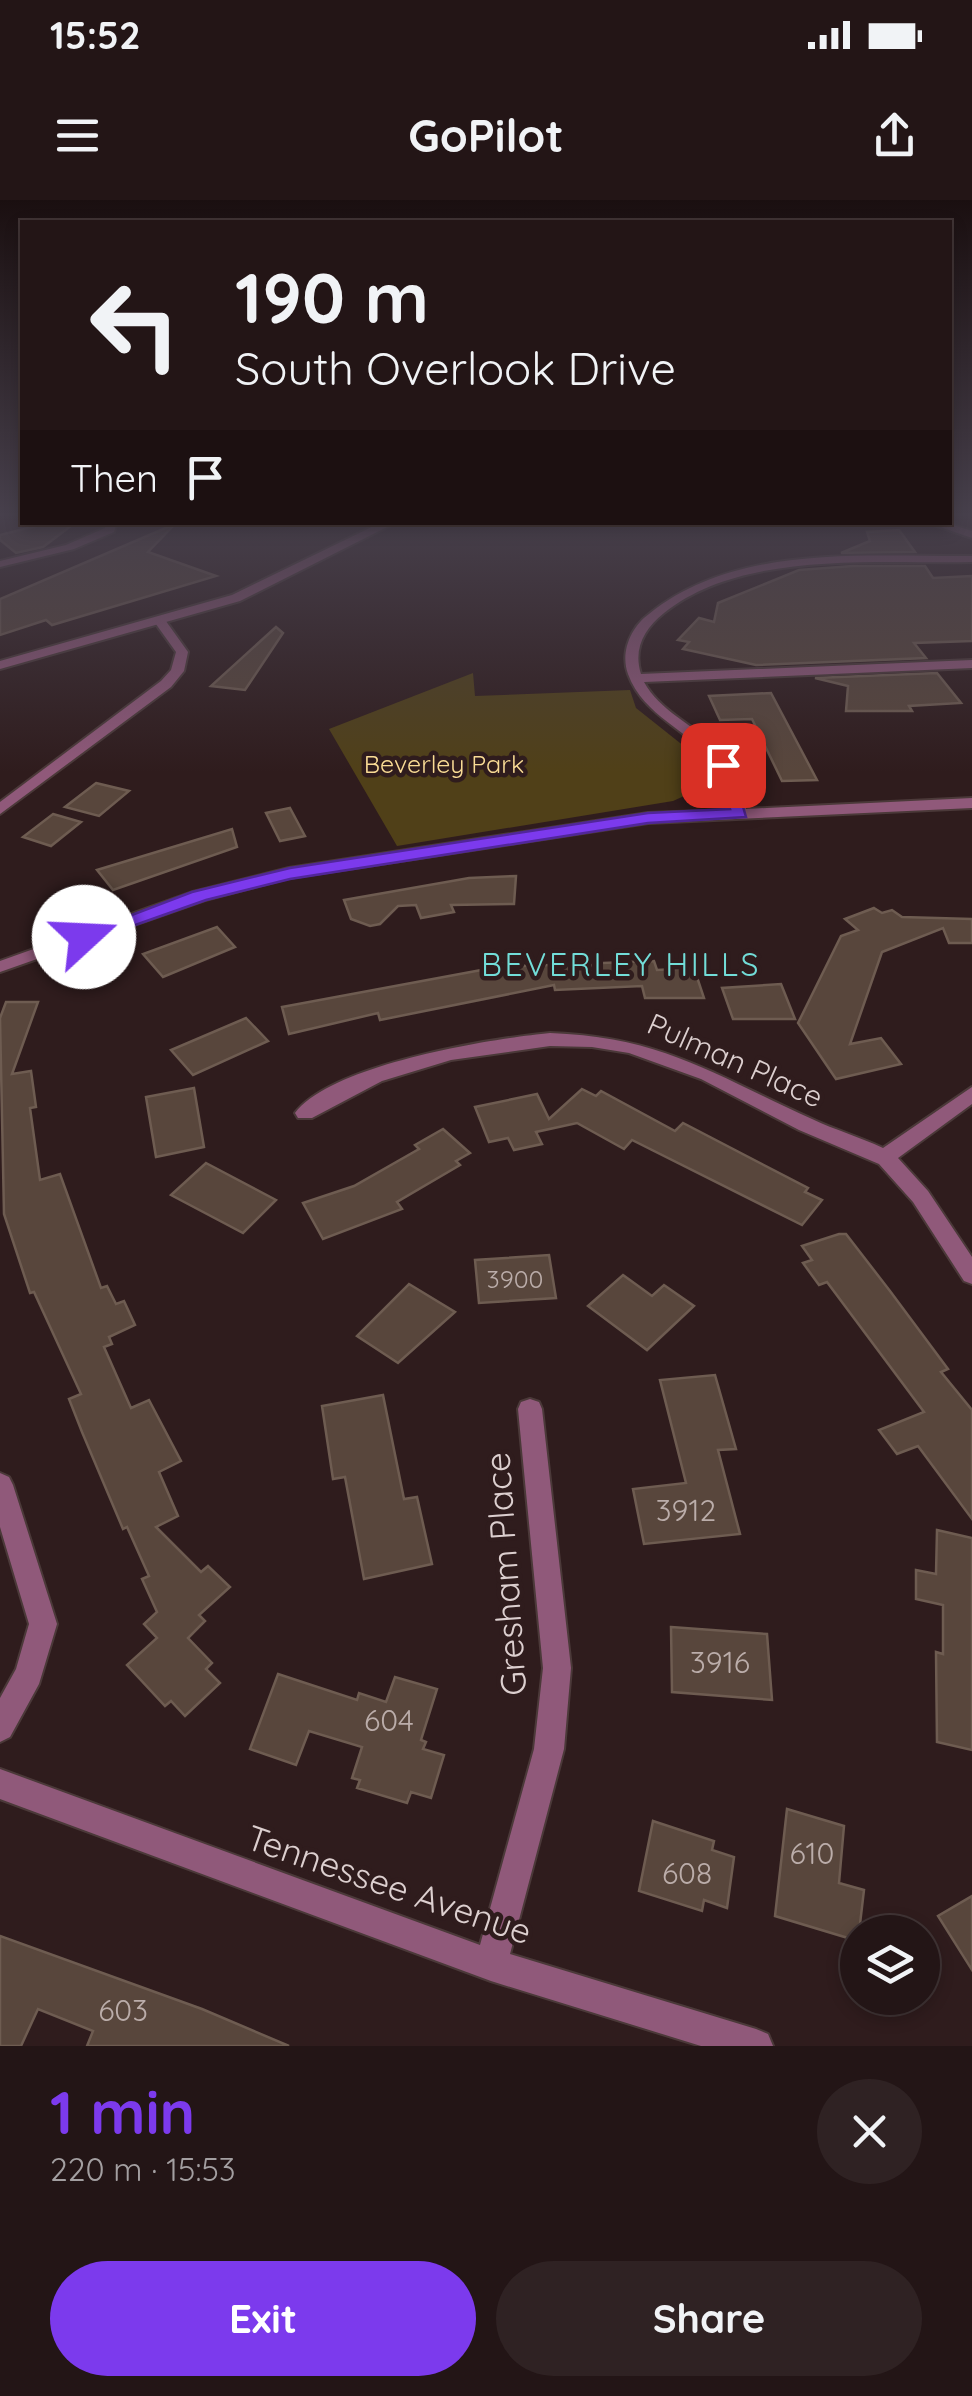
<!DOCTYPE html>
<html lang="en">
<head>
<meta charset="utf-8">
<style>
	body { margin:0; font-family:Quicksand,sans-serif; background:#2f2223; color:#f1f3f6; height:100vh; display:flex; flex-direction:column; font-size:38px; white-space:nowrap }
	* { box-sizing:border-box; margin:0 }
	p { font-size:32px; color:#a39fa1 }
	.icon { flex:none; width:55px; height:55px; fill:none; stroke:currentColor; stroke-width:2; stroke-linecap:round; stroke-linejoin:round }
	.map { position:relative; height:1846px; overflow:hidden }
	.drawer { display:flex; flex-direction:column; background:#231516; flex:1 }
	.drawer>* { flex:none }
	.guide { position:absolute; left:20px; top:20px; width:932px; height:305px; border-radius:0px; box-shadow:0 5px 15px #0003,0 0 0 2px #403435; background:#231516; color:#f1f3f6; overflow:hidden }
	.buttons { position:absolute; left:840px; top:1715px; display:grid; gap:20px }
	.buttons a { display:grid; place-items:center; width:100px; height:100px; border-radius:50%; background:#231516; box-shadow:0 5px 15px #0003,0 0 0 2px #403435; font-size:50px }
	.pin { position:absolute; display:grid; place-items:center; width:85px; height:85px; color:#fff; margin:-42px; border-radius:20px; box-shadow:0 5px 15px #0006 }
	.me { position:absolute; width:110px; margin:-55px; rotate:70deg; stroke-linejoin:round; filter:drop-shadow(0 0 8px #0008) }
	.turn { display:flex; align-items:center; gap:35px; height:210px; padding:0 50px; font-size:45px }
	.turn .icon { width:130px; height:130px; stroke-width:2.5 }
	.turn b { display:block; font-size:70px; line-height:85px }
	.then { display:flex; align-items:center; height:95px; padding:0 50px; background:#0003; gap:20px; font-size:38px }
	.round { display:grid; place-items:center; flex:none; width:105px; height:105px; border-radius:52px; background:#2f2223 }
	.head { display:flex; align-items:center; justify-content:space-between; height:170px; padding:0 50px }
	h1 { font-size:60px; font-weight:800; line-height:75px; color:#7c3aed }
	.cta { display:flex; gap:20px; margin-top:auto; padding:20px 50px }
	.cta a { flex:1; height:115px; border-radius:60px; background:#7c3aed; color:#fff; font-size:40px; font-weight:800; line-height:115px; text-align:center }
	.cta a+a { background:#2f2223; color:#f1f3f6 }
	.status { display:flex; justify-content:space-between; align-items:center; height:70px; padding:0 50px; background:#231516; direction:ltr }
	.status svg { height:28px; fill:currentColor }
	header { display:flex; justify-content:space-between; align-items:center; height:130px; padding:0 50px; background:#231516; font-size:45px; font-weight:800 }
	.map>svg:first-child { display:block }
</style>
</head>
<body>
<div class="status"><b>15:52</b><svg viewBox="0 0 49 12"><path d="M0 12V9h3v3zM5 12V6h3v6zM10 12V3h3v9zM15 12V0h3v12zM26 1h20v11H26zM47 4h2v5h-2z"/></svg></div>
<header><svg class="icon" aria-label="menu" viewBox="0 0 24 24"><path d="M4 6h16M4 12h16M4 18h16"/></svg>GoPilot<svg class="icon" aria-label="share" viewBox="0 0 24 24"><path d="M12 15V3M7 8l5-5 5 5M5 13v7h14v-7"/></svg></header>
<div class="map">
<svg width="972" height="1846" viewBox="0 0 972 1846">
	<rect width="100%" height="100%" fill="#2f1c1d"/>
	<polygon fill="#504018" points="473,473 475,496 630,490 636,508 709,566 713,575 709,585 673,601 397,646 329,529"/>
	<g fill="#58463c" stroke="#6e5c51" stroke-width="2.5">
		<polygon points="52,322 76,322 43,347 16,353 0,340 0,335"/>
		<polygon points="175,324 148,352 216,376 52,425 46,420 0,435 0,399"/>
		<polygon points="899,330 915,352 841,353 870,341 867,332"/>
		<polygon points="853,366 925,366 933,378 972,376 972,441 914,443 926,458 756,465 683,449 689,442 678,440 699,418 714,422 718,403 799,370"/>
		<polygon points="276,427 283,433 245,490 211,486"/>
		<polygon points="937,473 961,503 909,506 912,511 846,511 848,486 815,478"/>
		<polygon points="771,493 817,580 782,581 752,519 720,520 709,496"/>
		<polygon points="96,583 129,591 99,616 65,607"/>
		<polygon points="290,608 305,636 280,641 266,613"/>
		<polygon points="53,614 81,622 51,646 23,637"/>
		<polygon points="232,629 237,647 113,690 97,670"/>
		<polygon points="516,676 514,704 451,705 454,712 421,718 416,705 398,706 380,724 370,726 351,719 344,700 469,678"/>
		<polygon points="874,708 882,713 892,710 902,717 972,719 972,743 949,743 943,728 882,752 850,844 881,838 901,864 836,879 798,823 841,736 858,730 845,719"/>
		<polygon points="217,727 235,747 163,777 143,754"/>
		<polygon points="517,756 524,766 654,761 657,770 694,768 704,798 645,798 642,786 555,790 554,785 380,820 378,813 289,834 282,807 492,768 489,761"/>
		<polygon points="781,784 795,819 733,819 722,788"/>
		<polygon points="6,802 38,802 12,874 31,871 36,907 30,908 40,980 60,974 101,1088 107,1086 116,1104 124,1101 135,1125 109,1137 112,1144 104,1147 131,1208 149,1200 181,1261 159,1272 178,1316 156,1327 201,1372 208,1366 230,1387 199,1415 205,1421 188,1438 212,1463 206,1469 220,1483 185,1516 171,1501 165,1506 127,1465 157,1438 144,1424 157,1412 142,1379 149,1376 127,1327 123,1329 82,1232 69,1199 81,1194 34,1092 30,1093 4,1014 0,818"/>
		<polygon points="246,818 268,841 193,875 171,850"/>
		<polygon points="194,888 204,947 156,957 146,897"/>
		<polygon points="582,889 596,896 601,891 675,931 683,923 808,988 805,992 822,1000 802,1025 632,940 624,949 577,923 536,932 542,944 514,950 508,938 489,942 475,907 537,894 549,919"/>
		<polygon points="443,929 470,953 456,961 460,965 397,1002 402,1009 323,1039 303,1003 354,986 419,949 415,945"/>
		<polygon points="206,963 276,1000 243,1033 171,995"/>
		<polygon points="839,1034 846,1034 890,1091 948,1169 941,1172 972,1210 972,1319 918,1246 897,1254 879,1230 924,1212 827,1082 819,1085 803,1063 812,1060 802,1046"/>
		<polygon points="549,1055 556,1098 479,1103 475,1060"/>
		<polygon points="623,1075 652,1096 664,1085 694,1106 647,1150 588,1106"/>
		<polygon points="409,1084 455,1112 398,1163 357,1136"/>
		<polygon points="715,1175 736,1249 718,1250 740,1334 644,1344 633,1289 686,1283 660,1180"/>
		<polygon points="383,1195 404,1299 417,1297 432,1364 364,1379 345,1277 333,1279 322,1206"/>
		<polygon points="937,1330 972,1338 972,1550 937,1542 936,1452 943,1454 943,1405 916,1399 916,1370 936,1374"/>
		<polygon points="671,1427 767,1434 772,1500 672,1492"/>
		<polygon points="278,1474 357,1500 359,1493 386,1502 395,1477 437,1489 421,1540 426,1542 423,1549 444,1555 431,1598 411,1592 407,1603 357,1588 360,1580 352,1578 362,1547 309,1531 296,1565 250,1549"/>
		<polygon points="787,1609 844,1626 839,1683 864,1690 858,1741 775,1716"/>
		<polygon points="653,1621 714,1641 712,1650 734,1657 727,1708 704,1700 702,1711 639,1691"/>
		<polygon points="972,1696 972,1770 938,1716"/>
		<polygon points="0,1736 202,1809 289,1846 87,1846 93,1831 38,1809 21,1846 0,1846"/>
	</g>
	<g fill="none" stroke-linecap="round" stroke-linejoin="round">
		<defs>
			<g id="minor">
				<polygon points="106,322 117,322 114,332 74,349 0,367 0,361 66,345 105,328"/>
				<polygon points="926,322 944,322 972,331 972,338"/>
				<path d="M972,356V362C877,364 742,350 664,413C644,429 633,449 641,474L972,460V468L644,482C660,511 691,523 714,546C732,564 739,585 746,609L972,598V608L648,623L289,678L205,700L0,772V761L193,692L289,668L648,613L731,610C727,595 724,579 716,567C692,530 644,518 628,474C620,452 631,427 649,414C737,343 866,357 972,356Z"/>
				<polygon points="159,416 163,417 188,452 184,471 171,487 0,614 0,602 161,481 171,470 176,452 153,420"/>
				<path d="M550,833C663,837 714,875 812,919C835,930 860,937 883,948L972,887V904L898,958L928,991L972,1057V1084L964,1081L913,1002L879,964L799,930L701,879L629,853L592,847L550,846L451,860L382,881L312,918H298L295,913C333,864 490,839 550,833Z"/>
				<polygon points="530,1199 539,1202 542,1209 571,1468 564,1549 510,1754 756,1829 768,1834 773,1846 701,1846 491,1781 0,1599 0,1569 480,1745 534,1549 543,1468 518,1209 521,1202"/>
				<polygon points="0,1273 9,1277 13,1285 57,1424 39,1484 10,1537 0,1542 0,1498 16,1469 29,1424 0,1327"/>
			</g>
			<polygon id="tertiary" points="382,322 397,322 240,401 0,469 0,461 232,395"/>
		</defs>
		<use href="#minor" stroke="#4b3939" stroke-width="4"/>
		<use href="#tertiary" stroke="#4b3939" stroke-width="4"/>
		<use href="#minor" fill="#90597a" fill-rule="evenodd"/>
		<use href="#tertiary" fill="#90597a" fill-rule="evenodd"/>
	</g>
	<linearGradient id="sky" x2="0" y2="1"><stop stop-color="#1a0f10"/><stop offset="0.55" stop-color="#47404c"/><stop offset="1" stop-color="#47404c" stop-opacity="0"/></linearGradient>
	<rect width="972" height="572" fill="url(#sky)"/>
	<polygon fill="#7c3aed" stroke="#51269a" stroke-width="2.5" points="723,560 731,565 746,617 648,623 290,679 206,700 90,741 74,737 192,692 290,668 648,613 730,609 714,565"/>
	<g text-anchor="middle" stroke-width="9" stroke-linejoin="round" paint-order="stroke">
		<g font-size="25" fill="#f9db95" stroke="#2f1c1d">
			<text x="444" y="573">Beverley Park</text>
		</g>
		<g font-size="25" fill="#bbadaa">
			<text x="515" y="1088">3900</text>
		</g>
		<g font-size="30" fill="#dccfcf" stroke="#2f1c1d">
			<text transform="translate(735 861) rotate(24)" y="10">Pulman Place</text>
		</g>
		<g font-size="30" fill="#bbadaa">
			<text x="686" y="1321">3912</text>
			<text x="720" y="1473">3916</text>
			<text x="389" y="1531">604</text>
			<text x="812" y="1664">610</text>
			<text x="687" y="1684">608</text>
			<text x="123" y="1821">603</text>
		</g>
		<g font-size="32" letter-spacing="2.5" fill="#72ddd8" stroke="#2f1c1d">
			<text x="621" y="776">BEVERLEY HILLS</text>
		</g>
		<g font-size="35" fill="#dccfcf" stroke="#2f1c1d">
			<text transform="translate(506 1374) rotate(-94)" y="12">Gresham Place</text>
			<text transform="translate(389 1685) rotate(19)" y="12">Tennessee Avenue</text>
		</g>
	</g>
</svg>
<div class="buttons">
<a><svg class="icon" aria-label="layers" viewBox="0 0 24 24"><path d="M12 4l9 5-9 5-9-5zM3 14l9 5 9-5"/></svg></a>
</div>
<div class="pin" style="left:723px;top:565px;background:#d93025"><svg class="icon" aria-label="arrive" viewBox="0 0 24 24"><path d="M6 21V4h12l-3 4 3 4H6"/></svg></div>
<svg class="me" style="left:84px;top:737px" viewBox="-20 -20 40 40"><circle r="19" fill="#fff"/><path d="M0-13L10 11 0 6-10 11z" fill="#7c3aed"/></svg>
<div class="guide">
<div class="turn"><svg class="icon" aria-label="left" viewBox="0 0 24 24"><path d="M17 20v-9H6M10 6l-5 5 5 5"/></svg><div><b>190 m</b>South Overlook Drive</div></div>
<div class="then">Then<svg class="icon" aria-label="arrive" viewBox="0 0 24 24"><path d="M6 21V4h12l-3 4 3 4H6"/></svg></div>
</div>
</div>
<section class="drawer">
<div class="head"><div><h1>1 min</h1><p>220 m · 15:53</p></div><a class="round"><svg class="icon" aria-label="close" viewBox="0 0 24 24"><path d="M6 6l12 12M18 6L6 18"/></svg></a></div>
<div class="cta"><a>Exit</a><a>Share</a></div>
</section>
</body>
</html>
